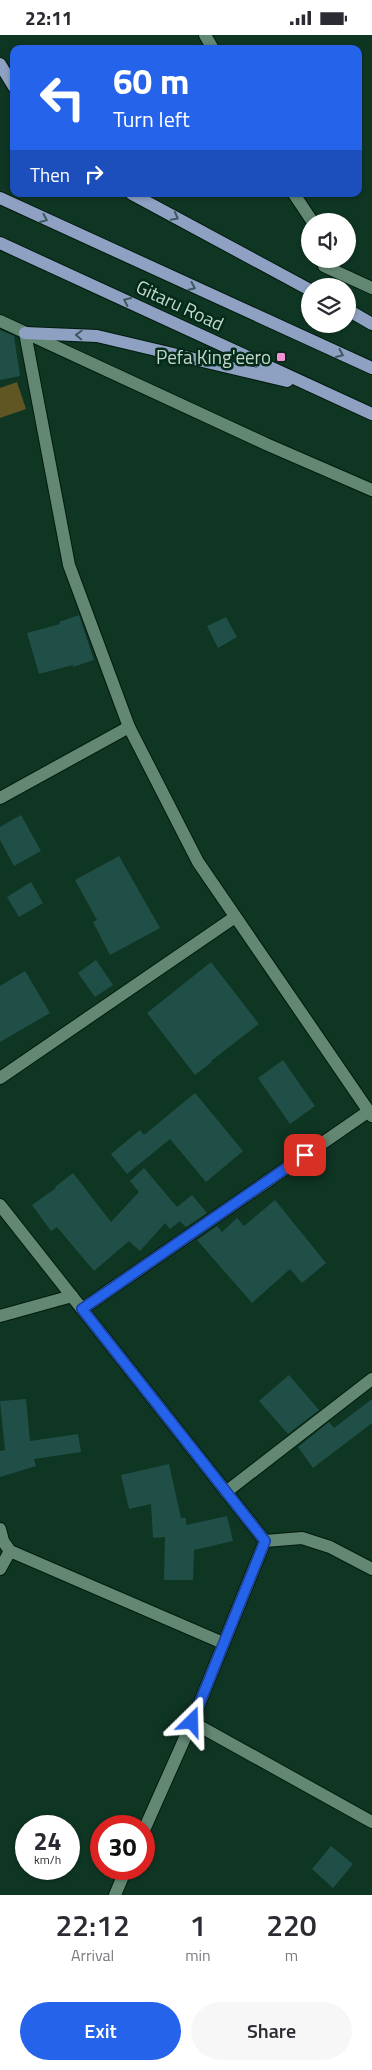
<!DOCTYPE html>
<html lang="en">
<head>
<meta charset="utf-8">
<style>
	body { margin:0; font-family:"Titillium Web",sans-serif; background:#f7f7f7; color:#2b2b33; height:100vh; display:flex; flex-direction:column; font-size:19px; white-space:nowrap }
	* { box-sizing:border-box; margin:0 }
	p { font-size:16px; color:#7c7c81 }
	.icon { flex:none; width:28px; height:28px; fill:none; stroke:currentColor; stroke-width:2; stroke-linecap:round; stroke-linejoin:round }
	.map { position:relative; height:1860px; overflow:hidden }
	.sheet { display:flex; flex-direction:column; background:#fff; flex:1 }
	.sheet>* { flex:none }
	.top-card { position:absolute; left:10px; top:10px; width:352px; height:152px; border-radius:10px; box-shadow:0 1px 4px #0004; background:#2563eb; color:#fff; overflow:hidden }
	.controls { position:absolute; left:301px; top:178px; display:grid; gap:10px }
	.controls a { display:grid; place-items:center; width:55px; height:55px; border-radius:50%; background:#fff; box-shadow:0 1px 4px #0004; font-size:25px }
	.speed { position:absolute; left:15px; top:1780px; display:flex; gap:10px; font-size:25px; font-weight:700; text-align:center }
	.speed>* { display:grid; place-content:center; width:65px; height:65px; border-radius:50%; background:#fff; box-shadow:0 1px 4px #0004; line-height:1 }
	.speed small { font-size:12px; font-weight:400 }
	.speed .limit { border:8px solid #d22; background:#fff; color:#111 }
	.pin { position:absolute; display:grid; place-items:center; width:42px; height:42px; color:#fff; margin:-21px; border-radius:10px; box-shadow:0 2px 8px #0006 }
	.me { position:absolute; width:55px; margin:-28px; rotate:22deg; stroke-linejoin:round; filter:drop-shadow(0 0 4px #0008) }
	.turn { display:flex; align-items:center; gap:18px; height:105px; padding:0 20px; font-size:22px }
	.turn .icon { width:65px; height:65px; stroke-width:2.5 }
	.turn b { display:block; font-size:35px; line-height:42px }
	.then { display:flex; align-items:center; height:48px; padding:0 20px; background:#0003; gap:10px; font-size:19px }
	.eta { display:flex; justify-content:space-evenly; align-items:center; height:85px; text-align:center }
	.eta b { font-size:30px; font-weight:600; line-height:35px }
	.cta { display:flex; gap:10px; margin-top:auto; padding:10px 20px }
	.cta a { flex:1; height:58px; border-radius:30px; background:#2563eb; color:#fff; font-size:20px; font-weight:600; line-height:58px; text-align:center }
	.cta a+a { background:#f7f7f7; color:#2b2b33 }
	.status { display:flex; justify-content:space-between; align-items:center; height:35px; padding:0 25px; background:#fff; direction:ltr }
	.status svg { height:14px; fill:currentColor }
	.map>svg:first-child { display:block }
</style>
</head>
<body>
<div class="status"><b>22:11</b><svg viewBox="0 0 49 12"><path d="M0 12V9h3v3zM5 12V6h3v6zM10 12V3h3v9zM15 12V0h3v12zM26 1h20v11H26zM47 4h2v5h-2z"/></svg></div>
<div class="map">
<svg width="372" height="1860" viewBox="0 0 372 1860">
	<rect width="100%" height="100%" fill="#0f3523"/>
	<polygon fill="#5f5624" points="17,347 26,374 0,383 0,353"/>
	<g fill="#204f47">
		<polygon points="0,295 14,301 20,341 0,345"/>
		<polygon points="79,580 94,625 73,632 73,630 39,639 27,598 60,589 59,587"/>
		<polygon points="226,582 237,602 218,613 207,591"/>
		<polygon points="21,780 41,816 14,831 0,805 0,792"/>
		<polygon points="119,821 160,893 110,920 93,887 97,885 75,845"/>
		<polygon points="31,847 43,868 19,882 7,862"/>
		<polygon points="96,925 113,950 95,962 78,938"/>
		<polygon points="211,927 259,989 211,1026 212,1027 195,1040 147,978"/>
		<polygon points="25,936 50,978 0,1007 0,951"/>
		<polygon points="283,1025 315,1071 290,1089 258,1043"/>
		<polygon points="195,1058 243,1116 206,1147 170,1104 127,1139 111,1119 140,1095 144,1100"/>
		<polygon points="144,1133 177,1172 192,1160 207,1178 186,1192 180,1186 170,1194 165,1188 140,1216 129,1206 94,1236 57,1192 51,1196 32,1170 56,1153 55,1152 73,1138 111,1187 139,1157 130,1146"/>
		<polygon points="275,1165 326,1228 302,1248 290,1234 252,1268 197,1205 217,1191 222,1197 237,1183 244,1191"/>
		<polygon points="289,1340 319,1375 288,1399 259,1366"/>
		<polygon points="26,1364 30,1406 78,1399 81,1417 34,1424 36,1431 0,1442 0,1416 5,1415 0,1366"/>
		<polygon points="372,1364 372,1388 313,1433 298,1412 329,1387 334,1393"/>
		<polygon points="169,1429 181,1483 186,1483 186,1490 227,1481 233,1506 194,1515 193,1545 164,1545 165,1502 153,1503 151,1469 129,1474 121,1440"/>
		<polygon points="331,1811 353,1829 333,1853 312,1834"/>
	</g>
	<g fill="none" stroke-linecap="round" stroke-linejoin="round">
		<defs>
			<g id="minor">
				<polyline points="205,0 213,14"/>
				<polyline points="294,159 312,186"/>
				<polyline points="323,224 324,231 372,253"/>
				<polyline points="0,286 266,409 372,455"/>
				<polyline points="25,298 69,530 129,692 198,827 372,1081"/>
				<polyline points="0,763 129,692"/>
				<polyline points="0,1043 235,882"/>
				<polyline points="0,1170 265,1506 192,1687 144,1795"/>
				<polyline points="82,1274 369,1076"/>
				<polyline points="0,1281 72,1261"/>
				<polyline points="226,1457 372,1344"/>
				<polyline points="0,1494 3,1506 10,1516 223,1608"/>
				<polyline points="265,1506 302,1503 330,1512 372,1534"/>
				<polyline points="0,1534 10,1516"/>
				<polyline points="192,1687 372,1787"/>
				<polyline points="115,1860 126,1834"/>
			</g>
			<g id="major">
				<polyline points="0,29 14,52"/>
				<polyline points="132,159 310,255"/>
				<polyline points="0,163 372,333"/>
				<polyline points="0,208 372,379"/>
				<polyline points="348,275 372,289"/>
				<polyline points="25,298 97,301 287,346"/>
			</g>
		</defs>
		<use href="#minor" stroke="#011b0e" stroke-width="14"/>
		<use href="#major" stroke="#011b0e" stroke-width="14"/>
		<use href="#minor" stroke="#628873" stroke-width="12"/>
		<use href="#major" stroke="#8ea1c3" stroke-width="12"/>
	</g>
	<defs><path id="oneway-chevron" d="M-2-3.5L2.5 0L-2 3.5" fill="none" stroke-width="1.6" stroke-linecap="round" stroke-linejoin="round" transform="scale(1.25)"/></defs>
	<g stroke="#3b5a5e">
		<use href="#oneway-chevron" transform="translate(175 182) rotate(28)"/>
		<use href="#oneway-chevron" transform="translate(44 184) rotate(24)"/>
		<use href="#oneway-chevron" transform="translate(192 252) rotate(24)"/>
		<use href="#oneway-chevron" transform="translate(127 266) rotate(-155)"/>
		<use href="#oneway-chevron" transform="translate(79 300) rotate(-178)"/>
		<use href="#oneway-chevron" transform="translate(340 319) rotate(24)"/>
	</g>
	<g fill="none" stroke-linecap="round" stroke-linejoin="round">
		<defs>
			<polyline id="route" points="192,1687 265,1506 82,1274 305,1120"/>
		</defs>
		<use href="#route" stroke="#184099" stroke-width="12"/>
		<use href="#route" stroke="#2563eb" stroke-width="9"/>
	</g>
	<rect fill="#f491d4" stroke="#042b1a" stroke-width="2" x="276" y="317" width="10" height="10" rx="2.5"/>
	<g text-anchor="middle" stroke-width="5" stroke-linejoin="round" paint-order="stroke">
		<g font-size="19" fill="#c3d7cb" stroke="#042b1a">
			<text transform="translate(180 270) rotate(25)" y="7">Gitaru Road</text>
		</g>
		<g font-size="19" fill="#c3d7cb" stroke="#042b1a" text-anchor="end">
			<text x="271" y="329">Pefa King'eero</text>
		</g>
	</g>
</svg>
<div class="controls">
<a><svg class="icon" aria-label="sound" viewBox="0 0 24 24"><path d="M4 9h4l5-4v14l-5-4H4zM17 9q2 3 0 6"/></svg></a>
<a><svg class="icon" aria-label="layers" viewBox="0 0 24 24"><path d="M12 4l9 5-9 5-9-5zM3 14l9 5 9-5"/></svg></a>
</div>
<div class="speed"><div>24<small>km/h</small></div><div class="limit">30</div></div>
<div class="pin" style="left:305px;top:1120px;background:#d93025"><svg class="icon" aria-label="arrive" viewBox="0 0 24 24"><path d="M6 21V4h12l-3 4 3 4H6"/></svg></div>
<svg class="me" style="left:192px;top:1687px" viewBox="-20 -20 40 40"><path d="M0-17L14 15 0 8-14 15z" fill="#2563eb" stroke="#fff" stroke-width="4"/></svg>
<div class="top-card">
<div class="turn"><svg class="icon" aria-label="left" viewBox="0 0 24 24"><path d="M17 20v-9H6M10 6l-5 5 5 5"/></svg><div><b>60 m</b>Turn left</div></div>
<div class="then">Then<svg class="icon" aria-label="right" viewBox="0 0 24 24"><path d="M7 20v-9h11M14 6l5 5-5 5"/></svg></div>
</div>
</div>
<section class="sheet">
<div class="eta">
<div><b>22:12</b><p>Arrival</p></div>
<div><b>1</b><p>min</p></div>
<div><b>220</b><p>m</p></div>
</div>
<div class="cta"><a>Exit</a><a>Share</a></div>
</section>
</body>
</html>
